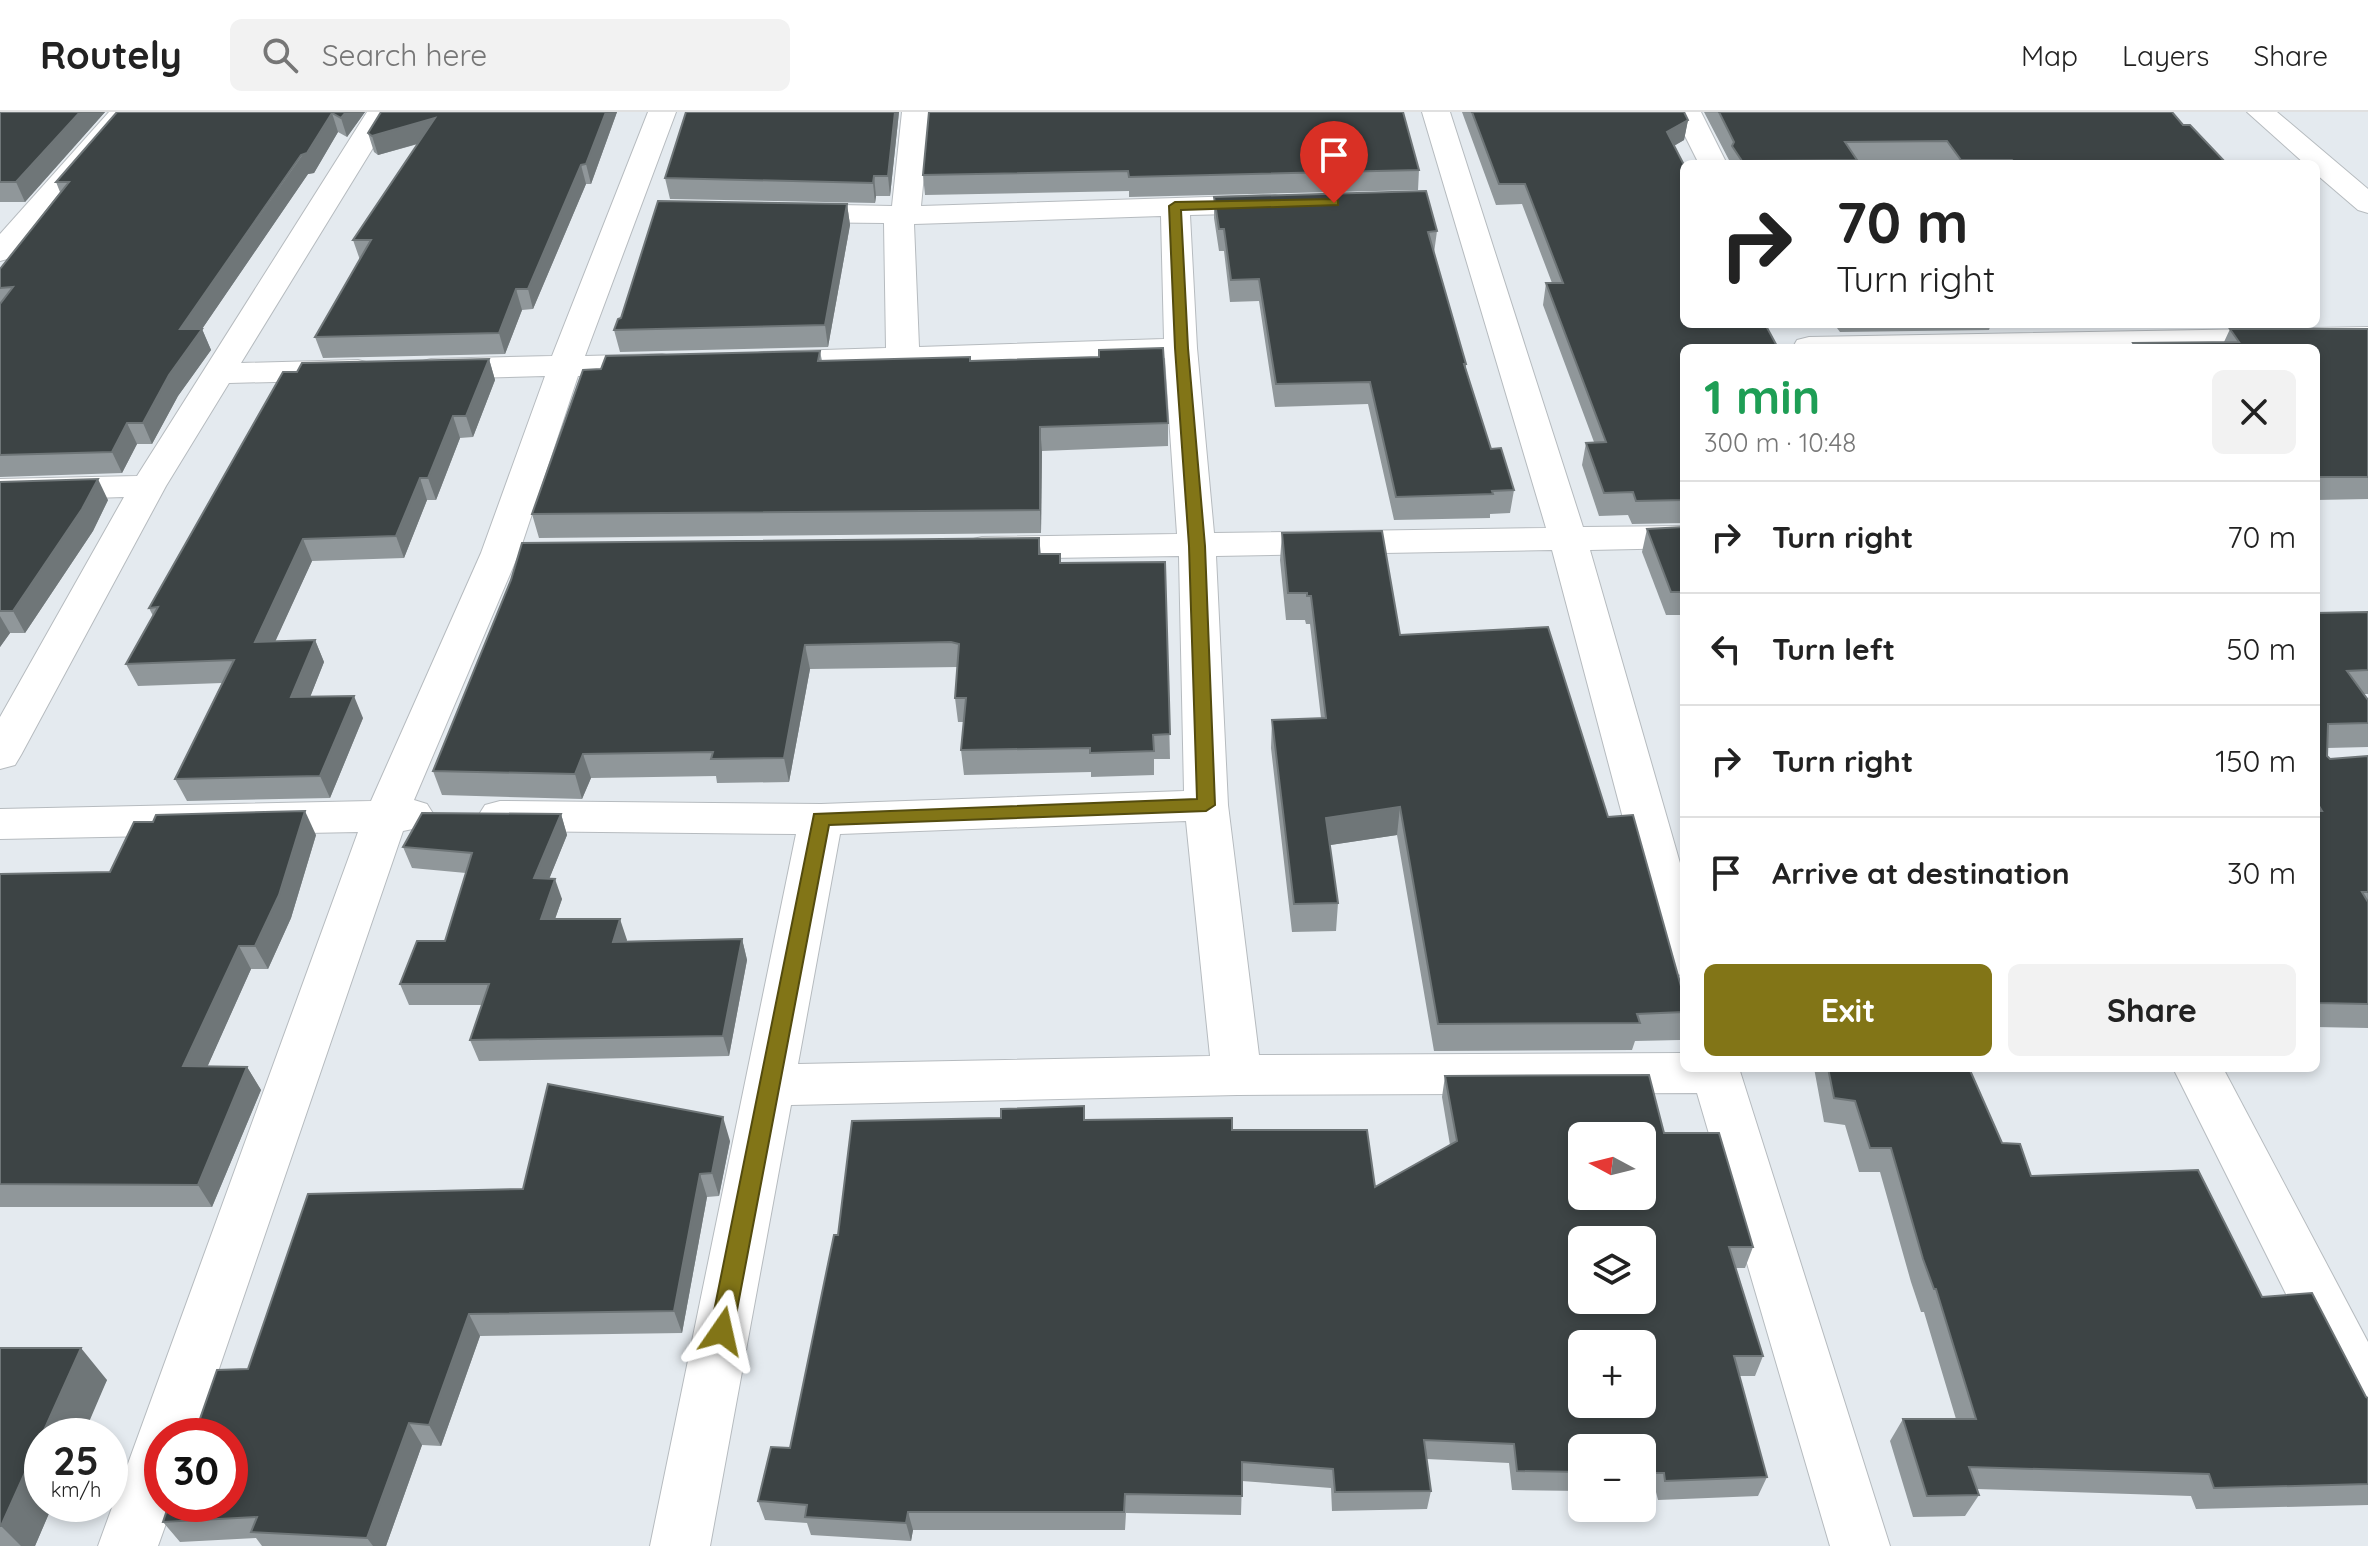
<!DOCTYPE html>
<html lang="en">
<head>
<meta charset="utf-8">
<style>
	body { margin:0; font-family:Quicksand,sans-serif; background:#f2f2f2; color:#222; height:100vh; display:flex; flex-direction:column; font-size:30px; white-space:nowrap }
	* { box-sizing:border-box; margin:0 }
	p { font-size:26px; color:#767676 }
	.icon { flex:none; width:44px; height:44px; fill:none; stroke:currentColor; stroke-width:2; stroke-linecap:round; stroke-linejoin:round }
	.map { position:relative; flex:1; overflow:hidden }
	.side { position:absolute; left:1680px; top:232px; width:640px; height:728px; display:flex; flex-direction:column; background:#fff; border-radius:12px; box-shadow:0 4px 12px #0003 }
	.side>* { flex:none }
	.top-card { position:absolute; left:1680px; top:48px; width:640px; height:168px; border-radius:12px; box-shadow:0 4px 12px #0003; background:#fff; color:#222; overflow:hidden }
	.needle { width:52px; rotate:277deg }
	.controls { position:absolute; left:1568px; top:1010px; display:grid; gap:16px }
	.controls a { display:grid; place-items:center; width:88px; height:88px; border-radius:12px; background:#fff; box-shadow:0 4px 12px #0003; font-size:40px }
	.speed { position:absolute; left:24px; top:1306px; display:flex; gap:16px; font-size:40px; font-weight:700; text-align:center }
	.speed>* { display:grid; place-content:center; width:104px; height:104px; border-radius:50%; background:#fff; box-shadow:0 4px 12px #0003; line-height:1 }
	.speed small { font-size:20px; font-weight:400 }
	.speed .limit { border:12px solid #d22; background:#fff; color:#111 }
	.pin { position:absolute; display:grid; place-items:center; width:68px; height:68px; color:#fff; margin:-82px -34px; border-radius:50% 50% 50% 0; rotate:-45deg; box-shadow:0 0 8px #0007 }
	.pin .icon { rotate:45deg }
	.me { position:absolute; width:88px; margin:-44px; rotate:11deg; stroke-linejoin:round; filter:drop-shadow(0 0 6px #0008) }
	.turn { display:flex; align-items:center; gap:28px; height:168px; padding:0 24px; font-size:36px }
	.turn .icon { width:104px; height:104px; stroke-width:2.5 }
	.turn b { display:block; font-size:56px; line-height:68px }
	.round { display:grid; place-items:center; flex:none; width:84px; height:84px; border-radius:12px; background:#f2f2f2 }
	.overview { display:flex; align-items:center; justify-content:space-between; height:136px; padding:0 24px }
	h1 { font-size:48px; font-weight:700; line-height:60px; color:#1e9e55 }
	.cta { display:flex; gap:16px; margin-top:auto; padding:16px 24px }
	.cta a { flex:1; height:92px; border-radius:12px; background:#827517; color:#fff; font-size:32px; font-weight:700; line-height:92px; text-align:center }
	.cta a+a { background:#f2f2f2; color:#222 }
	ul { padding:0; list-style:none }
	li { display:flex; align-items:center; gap:24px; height:112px; padding:0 24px; border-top:2px solid #e0e0e0 }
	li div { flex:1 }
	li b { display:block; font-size:30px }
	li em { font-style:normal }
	header { display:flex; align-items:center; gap:48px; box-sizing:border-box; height:112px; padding:0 40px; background:#fff; border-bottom:2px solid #e0e0e0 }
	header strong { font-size:38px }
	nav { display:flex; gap:44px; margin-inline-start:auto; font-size:28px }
	.search { width:560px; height:72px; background:#f2f2f2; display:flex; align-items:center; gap:20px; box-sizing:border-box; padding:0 28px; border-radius:12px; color:#767676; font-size:30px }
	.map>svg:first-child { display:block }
</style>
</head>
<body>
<header>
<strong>Routely</strong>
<div class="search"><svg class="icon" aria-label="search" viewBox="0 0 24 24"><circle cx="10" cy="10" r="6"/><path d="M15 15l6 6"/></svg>Search here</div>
<nav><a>Map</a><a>Layers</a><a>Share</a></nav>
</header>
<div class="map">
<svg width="2368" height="1434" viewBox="0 0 2368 1434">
	<rect width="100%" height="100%" fill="#e4eaef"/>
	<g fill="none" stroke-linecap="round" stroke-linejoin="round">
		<defs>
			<g id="street">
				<polygon points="109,0 138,0 11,146 0,149 0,122"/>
				<polygon points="367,0 395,0 241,251 358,248 370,251 375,258 370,265 358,268 229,271 166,374 21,643 15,653 0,657 0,605 124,385 0,389 0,367 137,364"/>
				<polygon points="648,0 676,0 585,244 662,242 674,245 679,252 674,259 662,262 578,264 519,441 414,688 427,692 434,703 427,714 403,719 196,1324 162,1324 162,1392 173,1392 158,1434 98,1434 358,720 0,727 0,697 371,689 481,441 545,264 431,267 419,264 414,257 419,250 431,247 552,244"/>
				<path d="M902,0H930L921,94L1275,83L1285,86L1290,92L1285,98L1275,101L1190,103L1197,236L1214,421L1546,416L1422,0H1450L1583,415L1684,414V436L1590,438L1684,765V864L1667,859L1660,846L1552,438L1216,444L1228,693L1259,943L1684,941V956H1739L1890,1434H1830L1697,981L1237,983L791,993L710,1434H650L796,722L500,719L485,715L478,704L485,693L500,689L821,692L1184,679L1179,444L982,447L969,444L963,436L969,428L982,425L1177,422L1165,246L762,260L750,257L745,250L750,243L762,240L886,236L884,111L788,110L778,107L773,101L778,95L788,92L892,94ZM1161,104L1164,227L919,235L914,112ZM1186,709L1210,944L798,952L840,722Z"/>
				<polygon points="1673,0 1701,0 1727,52 1699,52"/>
				<polygon points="2247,0 2277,0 2368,77 2368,101 2358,98 2316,62 2316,52 2305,52"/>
				<polygon points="2368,215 2368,235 1793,235 1797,228 1809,225"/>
				<polygon points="2173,956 2223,956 2368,1230 2368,1313 2348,1306"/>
			</g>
		</defs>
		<use href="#street" stroke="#b6bbbf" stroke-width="2"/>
		<use href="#street" fill="#fff" fill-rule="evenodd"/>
	</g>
	<g fill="#90979a">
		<polygon points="0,0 105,0 25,90 0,90"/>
		<polygon points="117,0 365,0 347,25 338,20 314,61 308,62 202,217 211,238 178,284 152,332 137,332 122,361 0,365 0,157 60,80 56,70"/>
		<polygon points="381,0 617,0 591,72 586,72 533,197 522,198 505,242 323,246 315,225 360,148 353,128 418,32 378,43 374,40 368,21"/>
		<polygon points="899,0 890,84 876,84 875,91 670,87 665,66"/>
		<polygon points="929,0 1419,58 1418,78 1129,85 1129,79 925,83 923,63"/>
		<polygon points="1462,0 1684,0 1688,8 1684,28 1674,34 1684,236 1684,411 1632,412 1628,403 1599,404 1582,353 1586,331 1594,330 1543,193 1546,171 1552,171 1522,92 1496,93"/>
		<polygon points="1704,0 2172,0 2183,13 2227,52 1943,52 1941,49 1856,50 1856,52 1728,52 1729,48"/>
		<polygon points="1214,85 1437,119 1434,141 1466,252 1466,257 1491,337 1514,378 1510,401 1490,402 1490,406 1394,408 1368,292 1275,295 1259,189 1230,190 1224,139 1219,139 1214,106"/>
		<polygon points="847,92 850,113 828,235 620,240 614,218 621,206"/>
		<polygon points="1834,212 1991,212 1989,218 1840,220"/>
		<polygon points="2230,217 2368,217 2368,387 2316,388 2316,236 2131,236 2133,231 2224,230"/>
		<polygon points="820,239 822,249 971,249 1168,311 1168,334 1042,339 1041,421 539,426 532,402 601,257"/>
		<polygon points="489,247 495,268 473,325 460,326 436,388 427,388 404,446 312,449 275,529 315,528 324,550 310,585 363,606 330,686 187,689 175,667 222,571 138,574 126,552 153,504 149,496"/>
		<polygon points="0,370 108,388 93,419 25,521 10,521 0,535"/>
		<polygon points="1684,415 1684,503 1666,503 1642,440 1647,417"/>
		<polygon points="1282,421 1608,705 1684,885 1684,914 1680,928 1635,929 1632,938 1434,939 1397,723 1330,733 1338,791 1336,819 1292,820 1271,636 1272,608 1321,606 1310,512 1306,512 1305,508 1286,508 1280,448"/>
		<polygon points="1039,426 1041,442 1060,442 1061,451 1165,450 1170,647 1154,647 1154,663 1091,665 1091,660 964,663 961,638 964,610 958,610 955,586 958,555 810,557 789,670 717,671 716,664 591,666 582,687 442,683 433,659"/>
		<polygon points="2368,500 2368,582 2364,582 2368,588 2368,635 2327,636 2327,644 2330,647 2368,644 2368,916 2316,915 2316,501"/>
		<polygon points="561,702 567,723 549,767 562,787 555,807 627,828 626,829 742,827 747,848 729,944 479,949 470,928 482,893 409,893 400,872 445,829 466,761 412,756 403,735"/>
		<polygon points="316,723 291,806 268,857 251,857 207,955 247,955 261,978 212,1095 0,1095 0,762 110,760"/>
		<polygon points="1814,956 1969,956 2002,1031 2031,1064 2262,1185 2368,1286 2368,1393 2196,1397 2191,1384 1977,1377 1979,1383 1965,1404 1913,1405 1890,1329 1903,1307 1956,1307 1924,1200 1921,1200 1911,1170 1880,1060 1859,1060 1845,1013 1824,1010"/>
		<polygon points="1445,964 1664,1021 1753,1135 1745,1156 1736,1156 1763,1244 1755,1264 1739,1264 1767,1365 1758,1384 1658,1388 1656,1380 1642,1380 1642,1336 1582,1336 1582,1379 1512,1378 1509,1351 1427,1347 1431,1379 1427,1397 1332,1399 1331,1376 1242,1369 1241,1403 1126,1401 1125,1418 913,1418 911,1429 811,1423 807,1411 765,1408 758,1389 790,1336 838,1123 1001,1006 1085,1008 1232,1018 1375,1075 1450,1033 1442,985"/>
		<polygon points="730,1029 719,1084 707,1085 682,1221 480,1224 441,1334 422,1333 386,1434 262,1434 256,1426 180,1430 163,1410 248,1257 523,1077"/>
		<polygon points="0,1236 107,1268 42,1392 53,1392 35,1434 0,1434"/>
	</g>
	<g fill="#6f7678">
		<polygon points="80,0 105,0 25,90 16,70"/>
		<polygon points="346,0 365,0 347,25 341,6"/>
		<polygon points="606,0 617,0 591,72 586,52"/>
		<polygon points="895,0 899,0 890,84 888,64"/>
		<polygon points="332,1 338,20 314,61 308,62 202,217 211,238 178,284 152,332 143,311 180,217"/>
		<polygon points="435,6 441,25 378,43 372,24"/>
		<polygon points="1688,8 1684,28 1663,40 1667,20"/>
		<polygon points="581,53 586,72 533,197 528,177"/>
		<polygon points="874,64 876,84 875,91 873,71"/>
		<polygon points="847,92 850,113 828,235 825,213"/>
		<polygon points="516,177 522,198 505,242 499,221"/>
		<polygon points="489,247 495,268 473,325 466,304"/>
		<polygon points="453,304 460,326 436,388 428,366"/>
		<polygon points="127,311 137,332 122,361 112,340"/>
		<polygon points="1040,315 1042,339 1041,421 1040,398"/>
		<polygon points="420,366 427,388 404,446 396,424"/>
		<polygon points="98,367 108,388 93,419 25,521 13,499"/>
		<polygon points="303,427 312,449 265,552 255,530"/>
		<polygon points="0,504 10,521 0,535"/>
		<polygon points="315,528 324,550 301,608 291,585"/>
		<polygon points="805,533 810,557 789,670 784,646"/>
		<polygon points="354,584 363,606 330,686 320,664"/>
		<polygon points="583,642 591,666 582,687 575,662"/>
		<polygon points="1400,695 1397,723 1324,734 1326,706"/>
		<polygon points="305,699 316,723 291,806 268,857 255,834"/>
		<polygon points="561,702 567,723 541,787 534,766"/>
		<polygon points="555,767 562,787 548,827 541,807"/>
		<polygon points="620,807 627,828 620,850 613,830"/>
		<polygon points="742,827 747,848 729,944 723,924"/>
		<polygon points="239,834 251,857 197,978 183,954"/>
		<polygon points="247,955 261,978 212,1095 198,1073"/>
		<polygon points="723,1005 730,1029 719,1084 712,1061"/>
		<polygon points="700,1062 707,1085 682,1221 674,1199"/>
		<polygon points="469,1202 480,1224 441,1334 429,1313"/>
		<polygon points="81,1236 107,1268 83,1324 42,1324 42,1392 53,1392 35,1434 21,1434 1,1414"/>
		<polygon points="409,1311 422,1333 386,1434 373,1434 367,1426"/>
		<polygon points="908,1400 913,1418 911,1429 906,1411"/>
	</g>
	<g fill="#3d4445" stroke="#6f7678" stroke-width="2" fill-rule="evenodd">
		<polygon points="0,0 80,0 16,70 0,70"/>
		<polygon points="117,0 346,0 341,6 332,1 307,41 301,43 180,217 202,217 169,263 143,311 127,311 112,340 0,343 0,192 13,175 0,176 0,157 69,70 56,70"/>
		<polygon points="381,0 606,0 586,52 581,53 528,177 516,177 499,221 315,225 371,128 353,128 435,6 372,24 368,21"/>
		<polygon points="686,0 895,0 888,64 874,64 873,71 665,66"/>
		<polygon points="929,0 1403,0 1419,58 1129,65 1128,59 923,63"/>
		<polygon points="1472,0 1684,0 1688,8 1667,20 1684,53 1684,212 1765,212 1778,236 1684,236 1684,388 1636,389 1633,380 1604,381 1586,331 1606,330 1546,171 1563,171 1525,72 1499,72"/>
		<polygon points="1719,0 2172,0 2183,13 2190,13 2227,52 2016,52 2012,48 1961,48 1947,29 1845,30 1857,48 1742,49 1732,34 1734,30"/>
		<polygon points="1426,79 1437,119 1428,120 1466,252 1464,252 1491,337 1501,336 1514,378 1492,379 1493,382 1396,385 1370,270 1276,272 1259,167 1231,168 1224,117 1219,117 1214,85"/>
		<polygon points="658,89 847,92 825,213 614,218 618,207 621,206"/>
		<polygon points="2230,217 2368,217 2368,365 2316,365 2316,236 2136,236 2133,231 2239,230"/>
		<polygon points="1163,236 1168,311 1040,315 1040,398 532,402 583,258 601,257 606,244 820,239 818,249 970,245 970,249 1099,245 1099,238"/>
		<polygon points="489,247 466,304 453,304 428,366 420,366 396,424 303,427 255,530 315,528 291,585 354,584 320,664 175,667 234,548 126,552 158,495 149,496 283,260 297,260 302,251"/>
		<polygon points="98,367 82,397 13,499 0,499 0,370"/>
		<polygon points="1684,415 1684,480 1671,480 1647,417"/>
		<polygon points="1382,419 1400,523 1548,515 1608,705 1633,703 1684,885 1684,900 1637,902 1640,911 1438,912 1400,695 1326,706 1338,791 1294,792 1272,608 1326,606 1311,484 1307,484 1307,481 1288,481 1282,421"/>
		<polygon points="1039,426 1039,442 1060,442 1060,451 1165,450 1170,622 1153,623 1154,639 1090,641 1090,636 961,638 966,586 955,586 959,532 951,530 805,533 784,646 711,647 713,640 583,642 575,662 433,659 511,468 522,431"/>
		<polygon points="2368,500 2368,558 2347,559 2368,588 2368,611 2328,612 2327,644 2330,647 2368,644 2368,780 2362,780 2368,790 2368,892 2318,891 2316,888 2316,699 2322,699 2316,689 2316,501"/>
		<polygon points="305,699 279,783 255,834 239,834 183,954 247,955 198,1073 0,1072 0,762 110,760 134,710 153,710 156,703"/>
		<polygon points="422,701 561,702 534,766 555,767 541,807 620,807 613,830 742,827 723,924 470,928 489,872 400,872 417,829 445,829 472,741 403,735"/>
		<polygon points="1828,956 1969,956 2002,1031 2020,1032 2031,1064 2198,1058 2262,1185 2312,1181 2366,1285 2368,1286 2368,1372 2214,1376 2209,1362 1969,1355 1979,1383 1927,1384 1903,1307 1976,1307 1936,1177 1934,1177 1923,1147 1891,1036 1870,1036 1855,989 1834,986"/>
		<path d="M1649,963L1664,1021H1719L1753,1135H1729L1763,1244H1734L1767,1365L1665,1369L1664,1361H1642V1336H1582V1360L1517,1359L1514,1332L1424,1328L1431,1379L1335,1380L1333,1357L1242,1350V1384L1125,1382L1124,1400H908L906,1411L805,1405L807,1393L758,1389L771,1335L790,1336L834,1123H838L852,1009L1001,1006V997L1084,994V1008L1232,1006V1018H1367L1375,1075L1457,1029L1445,964ZM1582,1024H1642V1084H1582ZM1582,1128H1642V1188H1582ZM1582,1232H1642V1292H1582Z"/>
		<polygon points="548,972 723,1005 712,1061 700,1062 674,1199 469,1202 429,1313 409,1311 367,1426 251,1420 257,1405 163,1410 169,1392 230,1392 230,1324 194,1324 217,1258 248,1257 308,1082 523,1077"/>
		<polygon points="0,1236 81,1236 1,1414 0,1414"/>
	</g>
	<polygon fill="#827517" stroke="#544c0f" stroke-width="2" points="1334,87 1338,88 1338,93 1181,98 1188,236 1205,434 1215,693 1206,699 829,713 733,1219 730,1226 722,1229 713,1226 710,1219 814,702 1197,687 1189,434 1175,236 1169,94 1175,90"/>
</svg>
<div class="controls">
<a><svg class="needle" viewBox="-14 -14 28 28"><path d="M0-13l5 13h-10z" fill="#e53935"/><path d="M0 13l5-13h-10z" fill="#767676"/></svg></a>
<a><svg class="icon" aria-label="layers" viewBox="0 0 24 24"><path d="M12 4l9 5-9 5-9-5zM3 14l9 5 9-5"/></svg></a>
<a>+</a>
<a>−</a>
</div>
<div class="speed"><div>25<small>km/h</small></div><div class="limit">30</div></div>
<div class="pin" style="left:1334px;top:91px;background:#d93025"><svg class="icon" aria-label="arrive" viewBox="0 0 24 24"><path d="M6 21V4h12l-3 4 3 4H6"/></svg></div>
<svg class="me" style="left:722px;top:1219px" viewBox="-20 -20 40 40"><path d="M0-17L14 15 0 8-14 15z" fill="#827517" stroke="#fff" stroke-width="4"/></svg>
<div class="top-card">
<div class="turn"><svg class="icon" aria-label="right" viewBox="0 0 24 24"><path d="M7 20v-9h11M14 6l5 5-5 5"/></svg><div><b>70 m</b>Turn right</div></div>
</div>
<section class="side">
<div class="overview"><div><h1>1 min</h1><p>300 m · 10:48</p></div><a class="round"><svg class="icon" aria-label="close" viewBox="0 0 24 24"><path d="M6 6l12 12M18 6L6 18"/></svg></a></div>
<ul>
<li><svg class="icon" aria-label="right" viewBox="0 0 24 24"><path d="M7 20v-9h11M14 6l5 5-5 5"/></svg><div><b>Turn right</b></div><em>70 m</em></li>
<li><svg class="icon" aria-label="left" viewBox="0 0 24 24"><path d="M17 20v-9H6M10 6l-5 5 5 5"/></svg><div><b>Turn left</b></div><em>50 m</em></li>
<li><svg class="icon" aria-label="right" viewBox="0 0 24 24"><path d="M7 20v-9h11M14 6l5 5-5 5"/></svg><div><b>Turn right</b></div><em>150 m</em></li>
<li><svg class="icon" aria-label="arrive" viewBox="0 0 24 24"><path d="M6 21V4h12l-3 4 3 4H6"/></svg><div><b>Arrive at destination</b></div><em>30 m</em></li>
</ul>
<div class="cta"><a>Exit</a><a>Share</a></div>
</section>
</div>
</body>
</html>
